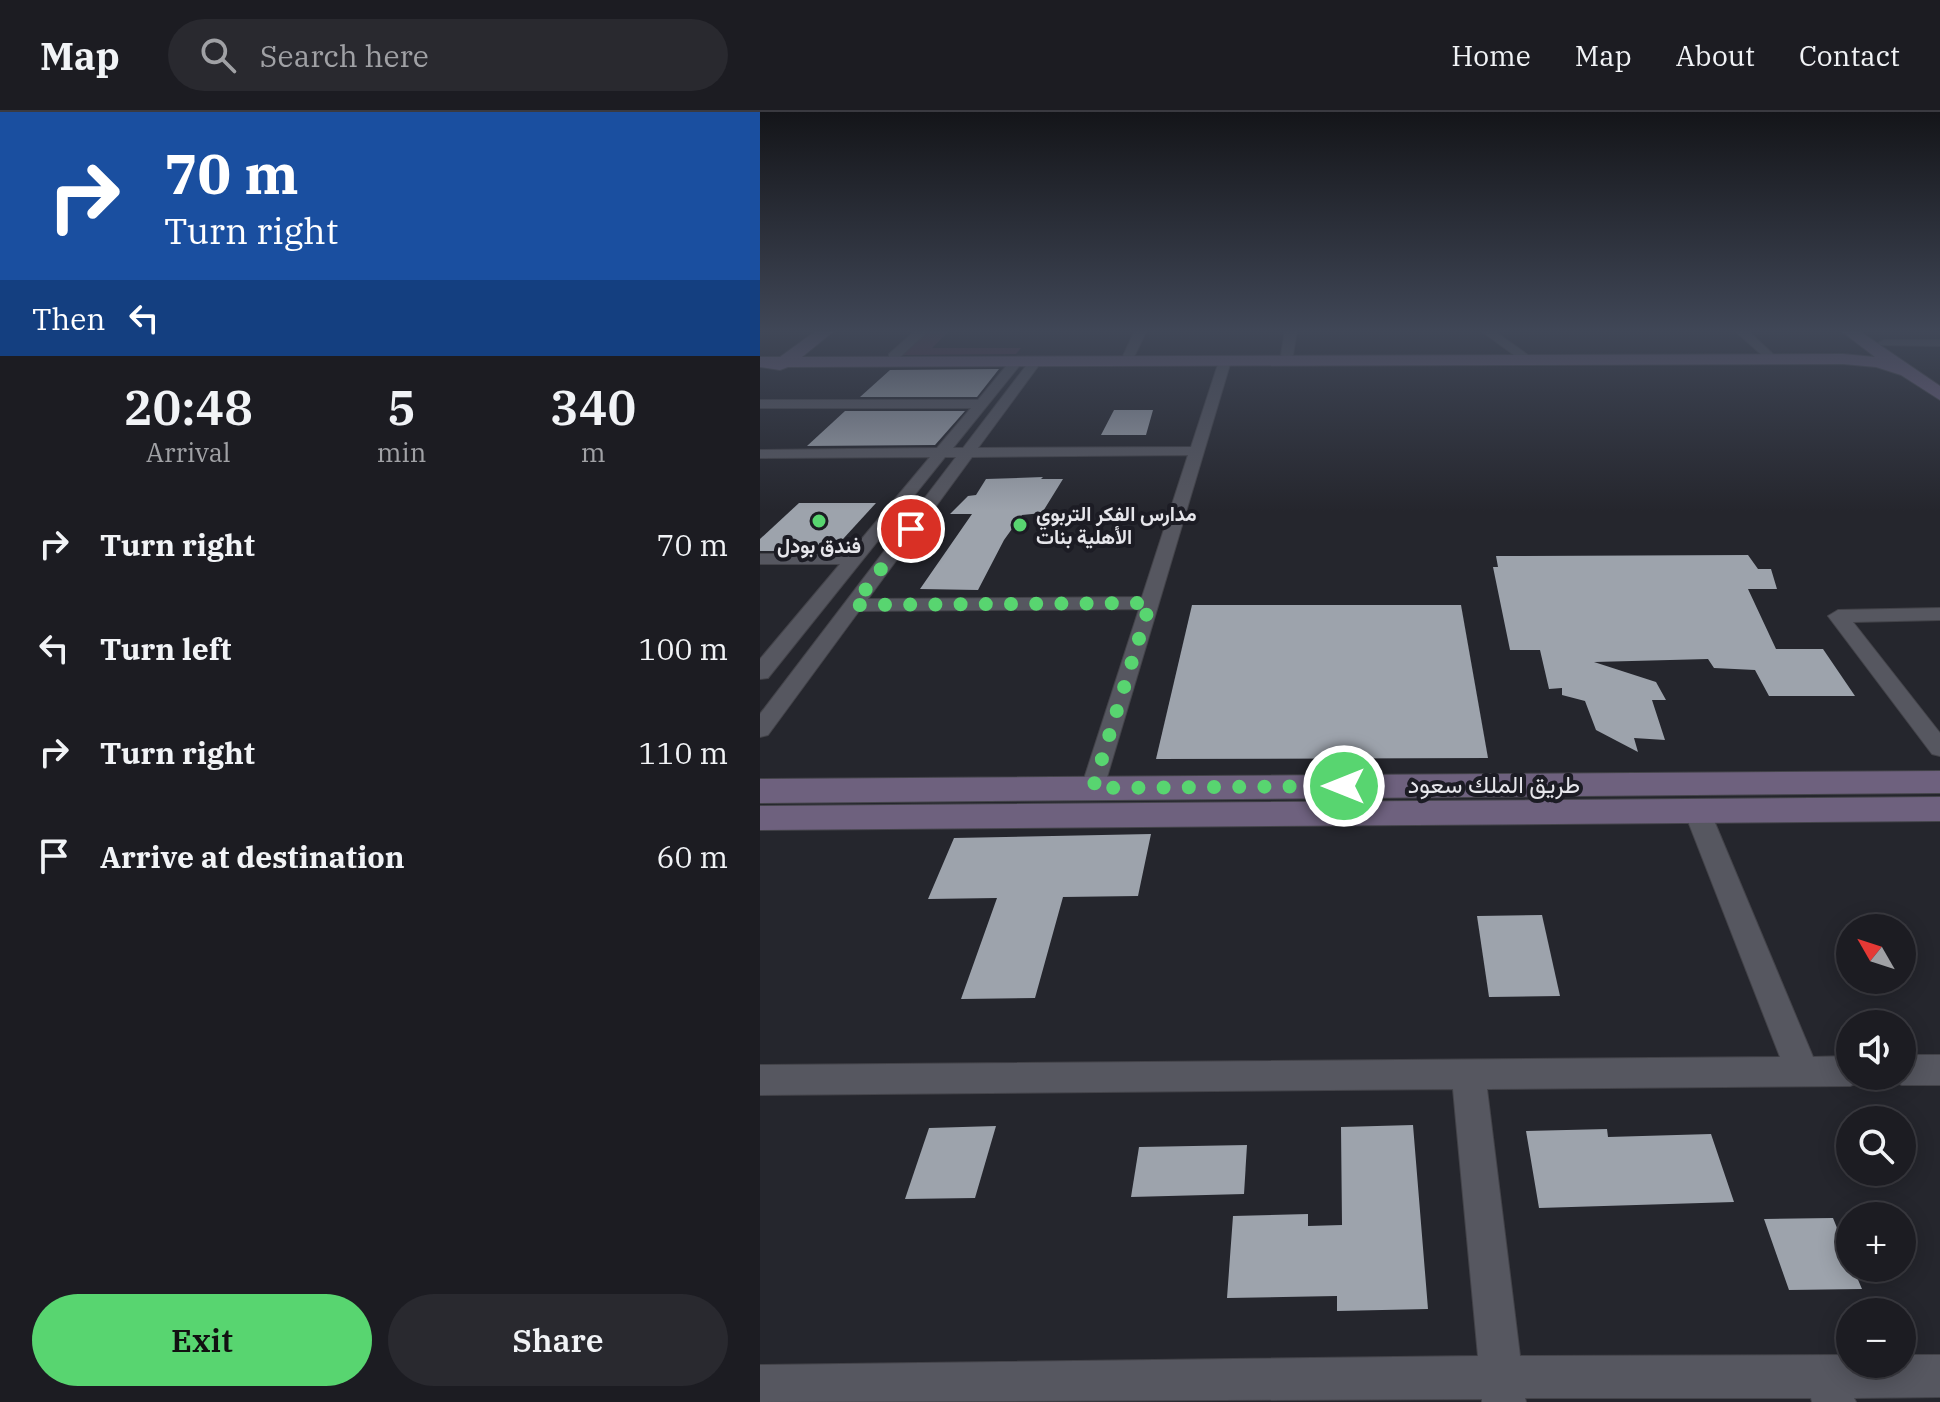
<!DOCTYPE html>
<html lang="en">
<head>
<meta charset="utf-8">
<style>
	body { margin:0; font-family:"IBM Plex Serif",Vazirmatn,serif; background:#29292f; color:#f1f3f6; height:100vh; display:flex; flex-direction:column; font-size:30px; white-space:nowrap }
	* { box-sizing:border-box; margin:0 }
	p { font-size:26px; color:#a0a1a5 }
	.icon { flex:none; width:44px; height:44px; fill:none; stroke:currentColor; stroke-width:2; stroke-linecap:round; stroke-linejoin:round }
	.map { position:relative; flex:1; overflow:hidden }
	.side { display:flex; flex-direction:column; background:#1c1c22; width:760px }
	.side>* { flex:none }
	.guide { background:#1a4fa0; color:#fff; overflow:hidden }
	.needle { width:52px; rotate:309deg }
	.controls { position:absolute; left:1076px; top:802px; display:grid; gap:16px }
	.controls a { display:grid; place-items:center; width:80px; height:80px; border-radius:50%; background:#1c1c22; box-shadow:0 4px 20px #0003,0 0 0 2px #3a3a40; font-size:40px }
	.pin { position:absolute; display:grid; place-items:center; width:68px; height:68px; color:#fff; margin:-34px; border:4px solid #fff; border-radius:50%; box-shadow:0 2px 8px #0007 }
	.me { position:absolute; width:88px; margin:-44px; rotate:270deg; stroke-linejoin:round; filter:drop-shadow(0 0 6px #0008) }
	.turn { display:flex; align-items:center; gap:28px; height:168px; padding:0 32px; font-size:36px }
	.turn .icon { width:104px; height:104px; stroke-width:2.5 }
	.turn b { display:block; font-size:56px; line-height:68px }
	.then { display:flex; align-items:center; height:76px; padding:0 32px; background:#0003; gap:16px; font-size:30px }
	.eta { display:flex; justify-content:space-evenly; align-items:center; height:136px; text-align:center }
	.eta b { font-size:48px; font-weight:600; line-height:56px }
	.action { display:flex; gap:16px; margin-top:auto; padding:16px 32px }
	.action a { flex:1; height:92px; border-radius:48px; background:#58d570; color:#111; font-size:32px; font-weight:600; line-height:92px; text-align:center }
	.action a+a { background:#29292f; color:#f1f3f6 }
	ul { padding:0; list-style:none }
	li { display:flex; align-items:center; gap:24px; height:104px; padding:0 32px }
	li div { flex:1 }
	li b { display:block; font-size:30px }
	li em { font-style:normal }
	header { display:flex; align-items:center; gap:48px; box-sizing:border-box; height:112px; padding:0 40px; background:#1c1c22; border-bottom:2px solid #3a3a40 }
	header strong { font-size:38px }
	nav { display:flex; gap:44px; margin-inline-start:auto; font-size:28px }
	.search { width:560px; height:72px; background:#29292f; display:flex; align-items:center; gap:20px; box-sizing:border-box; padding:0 28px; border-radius:44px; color:#a0a1a5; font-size:30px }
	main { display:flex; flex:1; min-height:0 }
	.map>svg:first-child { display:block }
</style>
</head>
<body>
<header>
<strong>Map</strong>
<div class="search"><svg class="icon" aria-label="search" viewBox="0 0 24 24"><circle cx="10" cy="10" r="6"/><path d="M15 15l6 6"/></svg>Search here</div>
<nav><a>Home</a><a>Map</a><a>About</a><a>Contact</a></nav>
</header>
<main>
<section class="side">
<div class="guide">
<div class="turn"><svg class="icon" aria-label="right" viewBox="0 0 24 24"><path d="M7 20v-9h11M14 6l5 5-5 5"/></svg><div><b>70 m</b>Turn right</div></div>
<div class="then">Then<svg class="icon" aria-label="left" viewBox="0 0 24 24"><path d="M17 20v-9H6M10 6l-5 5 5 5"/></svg></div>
</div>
<div class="eta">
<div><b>20:48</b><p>Arrival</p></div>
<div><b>5</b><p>min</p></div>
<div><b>340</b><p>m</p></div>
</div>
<ul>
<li><svg class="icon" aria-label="right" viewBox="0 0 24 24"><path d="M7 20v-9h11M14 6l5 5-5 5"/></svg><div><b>Turn right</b></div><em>70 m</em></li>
<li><svg class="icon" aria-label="left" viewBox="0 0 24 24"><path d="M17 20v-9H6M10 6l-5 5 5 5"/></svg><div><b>Turn left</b></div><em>100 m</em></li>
<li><svg class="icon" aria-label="right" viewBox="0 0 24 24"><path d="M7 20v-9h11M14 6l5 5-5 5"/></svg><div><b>Turn right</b></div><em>110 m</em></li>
<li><svg class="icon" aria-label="arrive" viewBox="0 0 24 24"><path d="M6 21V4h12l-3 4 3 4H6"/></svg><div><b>Arrive at destination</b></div><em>60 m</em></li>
</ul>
<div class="action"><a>Exit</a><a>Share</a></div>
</section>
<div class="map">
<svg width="1180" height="1290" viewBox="0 0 1180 1290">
	<rect width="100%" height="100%" fill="#25262d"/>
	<polygon fill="#523349" points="169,218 190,218 172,236 261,236 256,242 141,243"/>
	<g fill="#9da3ac">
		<polygon points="239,257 217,285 100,285 130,258"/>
		<polygon points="354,298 393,298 386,323 341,323"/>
		<polygon points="85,299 205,299 175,333 47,334"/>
		<polygon points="283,365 281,367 303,367 282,401 262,403 244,428 218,478 160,477 212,402 190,402 208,384 216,383 226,367"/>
		<polygon points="39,391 116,391 72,439 0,439 0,427"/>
		<polygon points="988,443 998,457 1011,457 1017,477 988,477 1016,537 1063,537 1095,584 1009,584 995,558 954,556 948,547 834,550 896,570 906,588 892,588 905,628 874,626 878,640 836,618 825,589 802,583 802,576 789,577 780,538 750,538 733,455 738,455 736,444"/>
		<polygon points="432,493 701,493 728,646 396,647"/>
		<polygon points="391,722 378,784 303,785 275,886 201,887 237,786 168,787 194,726"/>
		<polygon points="782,803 800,884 729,885 717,804"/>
		<polygon points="653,1013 668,1197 577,1199 577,1184 467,1186 473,1104 548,1102 548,1114 582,1113 581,1015"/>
		<polygon points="236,1014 215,1086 145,1087 169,1016"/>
		<polygon points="847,1017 848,1025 951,1022 974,1090 779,1096 766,1019"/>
		<polygon points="487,1033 484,1082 371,1085 379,1035"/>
		<polygon points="1073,1106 1090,1148 1090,1156 1093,1156 1102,1177 1029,1178 1004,1107"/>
	</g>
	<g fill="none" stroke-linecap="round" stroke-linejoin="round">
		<defs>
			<g id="street">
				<polygon points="156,218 169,218 137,248 129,248 129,242"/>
				<polygon points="375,218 387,218 373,247 365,247 363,244"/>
				<polygon points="525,218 537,218 533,243 527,247 521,243"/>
				<polygon points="720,218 733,218 768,243 758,246"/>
				<polygon points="974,218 987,218 1013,242 1003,244"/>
				<polygon points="1124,228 1180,228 1180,234 1120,233 1118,231"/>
				<path d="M276,245L282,249L218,336L431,335L459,249L465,245L471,249L342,682H324L321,676L379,497L99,499L8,623L0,625V602L196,345H185L8,566L0,567V547L80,452H0V442H89L170,345L0,346V338L177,336L211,296H0V288H218L252,247H260V253L193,336H203L272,246ZM428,343L382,485L108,487L212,345Z"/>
				<polygon points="1180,496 1180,508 1093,510 1180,621 1180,644 1172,642 1068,504 1078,498"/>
				<polygon points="937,690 946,693 950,699 1053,945 1090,944 1090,964 1104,964 1102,969 1090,974 727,977 760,1244 1090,1243 1090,1252 1142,1252 1142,1243 1180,1243 1180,1285 1094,1286 1096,1290 1052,1290 1051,1286 765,1286 766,1290 722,1290 722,1287 0,1290 0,1253 718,1244 693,977 0,983 0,953 1020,945 924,699 928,693"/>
				<polygon points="1142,943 1180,943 1180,973 1142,973 1130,968 1128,964 1142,964"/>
			</g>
			<g id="secondary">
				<polygon points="57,218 75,218 42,245 1083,242 1115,245 1080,218 1098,218 1180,274 1180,288 1141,263 1116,255 1083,252 28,255 20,258 0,255 0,245 20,245"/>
				<polygon points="1180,659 1180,681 0,691 0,667"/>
				<polygon points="1180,685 1180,709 0,718 0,694"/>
			</g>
		</defs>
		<use href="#street" stroke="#434349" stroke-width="2"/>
		<use href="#secondary" stroke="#434349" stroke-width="2"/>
		<use href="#street" fill="#565760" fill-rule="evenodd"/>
		<use href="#secondary" fill="#6e617e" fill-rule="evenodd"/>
	</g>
	<linearGradient id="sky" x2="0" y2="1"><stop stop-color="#141519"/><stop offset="0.55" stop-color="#404757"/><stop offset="1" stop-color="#404757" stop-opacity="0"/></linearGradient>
	<rect width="1180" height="399" fill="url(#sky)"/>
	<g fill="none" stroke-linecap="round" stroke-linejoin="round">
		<polyline stroke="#58d570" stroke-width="14" stroke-dasharray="0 25.2" points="151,417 94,493 390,491 333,676 584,674"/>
	</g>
	<g fill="#58d570" stroke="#1c1c24" stroke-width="3">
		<circle cx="59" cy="409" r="8"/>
		<circle cx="260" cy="413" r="8"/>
	</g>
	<g text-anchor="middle" stroke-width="8" stroke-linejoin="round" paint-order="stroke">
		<g font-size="20" font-weight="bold" fill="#e6e6eb" stroke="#1c1c24" text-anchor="start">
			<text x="276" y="409">مدارس الفكر التربوي<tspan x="276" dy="23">الأهلية بنات</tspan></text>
			<text x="59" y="441" text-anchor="middle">فندق بودل</text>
		</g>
		<g font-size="24" fill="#e6e6eb" stroke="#1c1c24">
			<text x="734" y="681">طريق الملك سعود</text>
		</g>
	</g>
</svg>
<div class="controls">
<a><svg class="needle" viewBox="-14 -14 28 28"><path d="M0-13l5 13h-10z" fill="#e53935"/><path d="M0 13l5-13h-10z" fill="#a0a1a5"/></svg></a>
<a><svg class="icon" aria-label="sound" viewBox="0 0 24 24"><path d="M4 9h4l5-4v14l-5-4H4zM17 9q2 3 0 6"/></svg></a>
<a><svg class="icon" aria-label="search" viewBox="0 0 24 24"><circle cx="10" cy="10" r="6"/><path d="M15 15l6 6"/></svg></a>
<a>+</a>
<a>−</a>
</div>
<div class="pin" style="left:151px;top:417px;background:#d93025"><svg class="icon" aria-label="arrive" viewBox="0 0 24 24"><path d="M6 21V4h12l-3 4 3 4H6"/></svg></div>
<svg class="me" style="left:584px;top:674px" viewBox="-20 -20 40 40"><circle r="17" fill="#58d570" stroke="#fff" stroke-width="3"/><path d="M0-11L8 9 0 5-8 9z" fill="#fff"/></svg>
</div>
</main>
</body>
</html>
